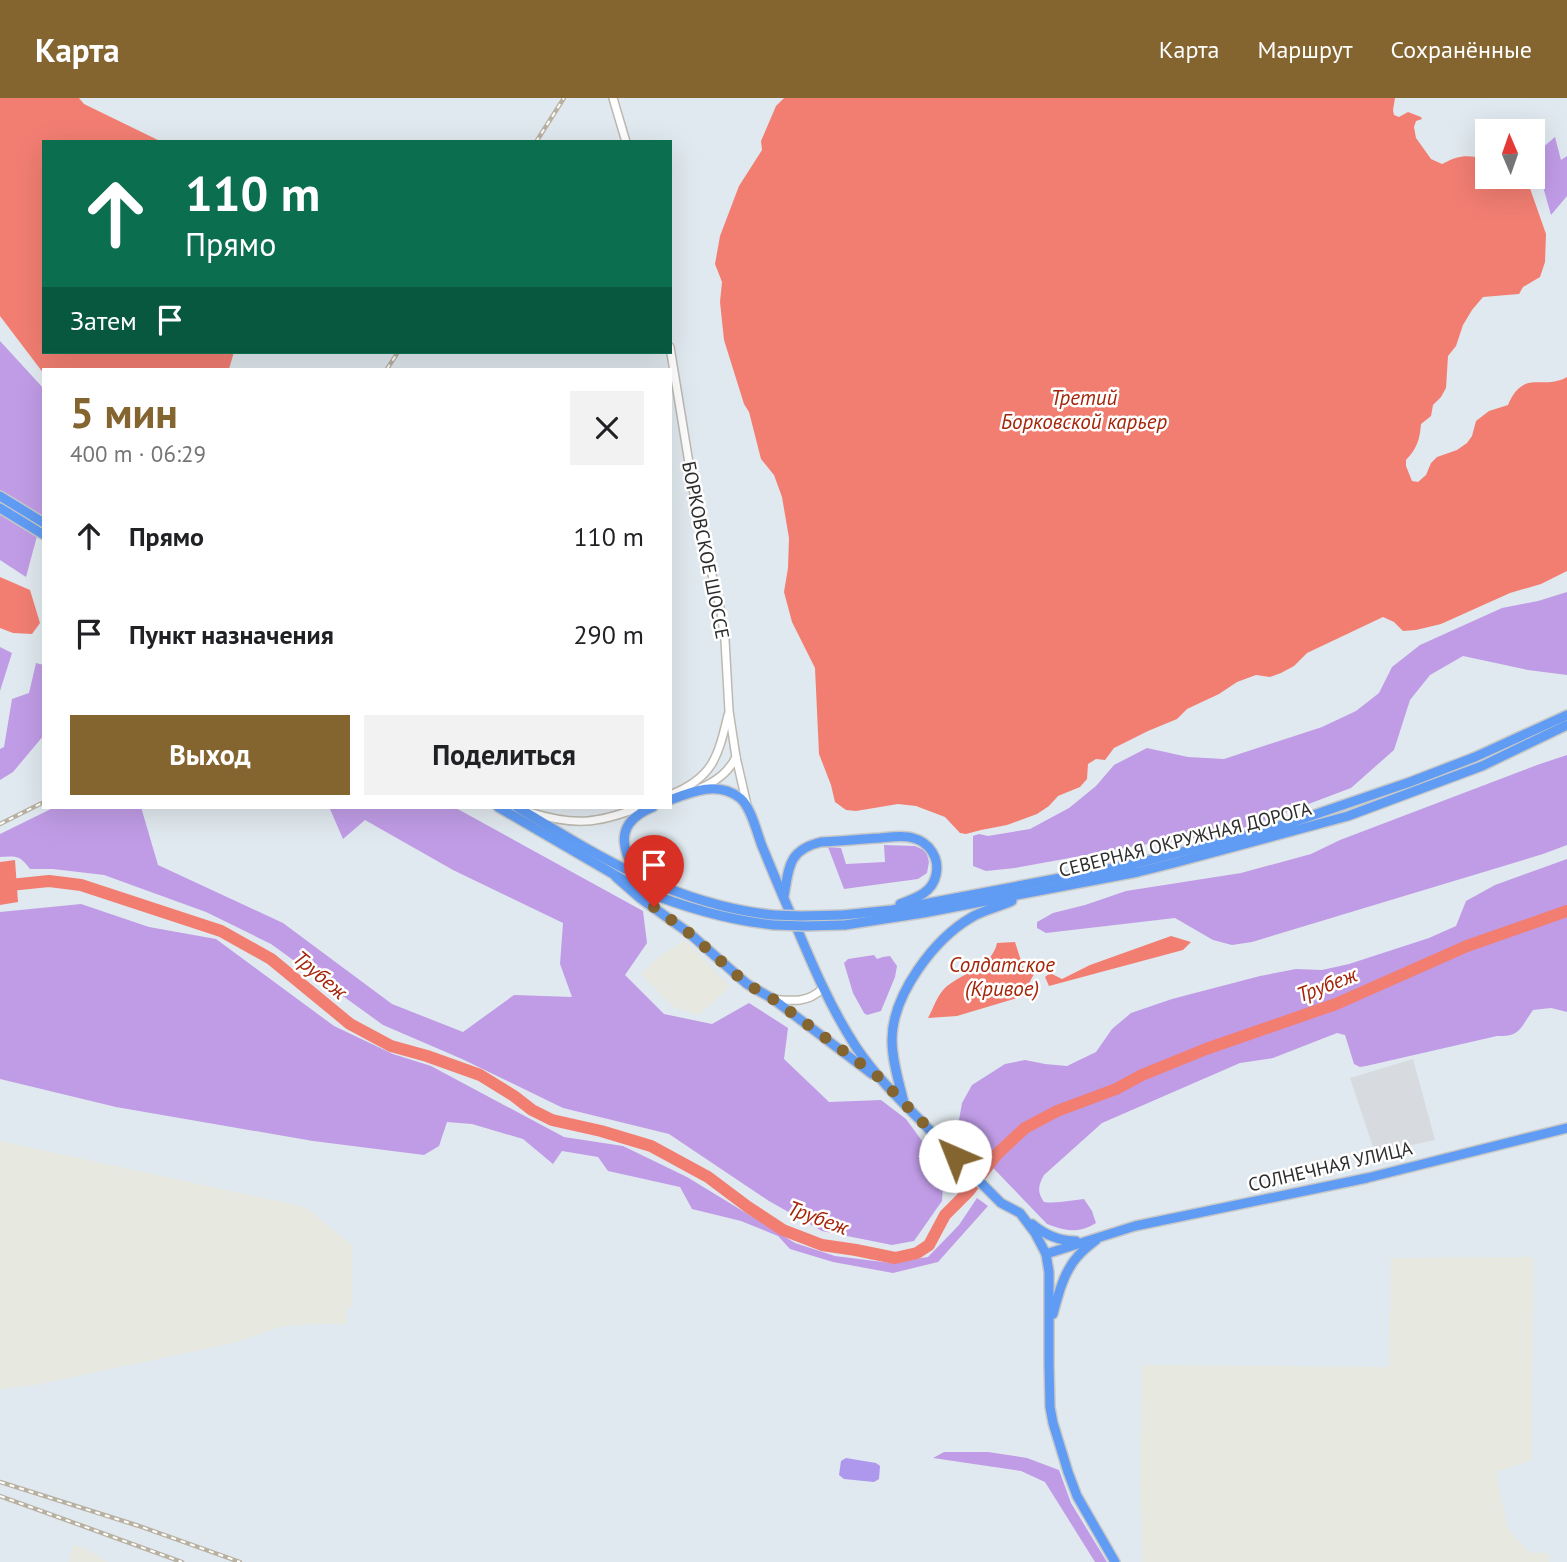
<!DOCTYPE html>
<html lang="ru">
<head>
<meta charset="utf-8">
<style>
	body { margin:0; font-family:"PT Sans",sans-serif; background:#f2f2f2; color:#202124; height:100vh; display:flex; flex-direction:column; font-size:26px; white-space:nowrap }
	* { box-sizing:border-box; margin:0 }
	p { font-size:23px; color:#757577 }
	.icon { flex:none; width:38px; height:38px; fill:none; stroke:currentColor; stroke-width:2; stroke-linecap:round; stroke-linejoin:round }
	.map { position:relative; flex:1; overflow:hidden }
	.sheet { position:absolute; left:42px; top:270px; width:630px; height:441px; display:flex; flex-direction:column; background:#fff; border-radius:0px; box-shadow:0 7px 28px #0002 }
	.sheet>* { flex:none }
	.banner { position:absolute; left:42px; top:42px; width:630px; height:214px; border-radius:0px; box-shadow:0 7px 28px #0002; background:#0b6e4f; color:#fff; overflow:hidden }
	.needle { width:46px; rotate:358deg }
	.buttons { position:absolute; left:1475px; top:21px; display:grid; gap:14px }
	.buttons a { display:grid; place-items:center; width:70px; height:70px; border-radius:0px; background:#fff; box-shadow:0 7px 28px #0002; font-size:35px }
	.pin { position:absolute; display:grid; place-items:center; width:60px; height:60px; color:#fff; margin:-72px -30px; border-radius:50% 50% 50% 0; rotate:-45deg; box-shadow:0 0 7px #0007 }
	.pin .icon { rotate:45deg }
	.me { position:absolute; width:77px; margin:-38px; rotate:316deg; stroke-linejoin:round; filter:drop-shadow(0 0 5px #0008) }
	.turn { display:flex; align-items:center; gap:24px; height:147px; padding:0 28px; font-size:32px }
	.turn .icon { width:91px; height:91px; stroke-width:2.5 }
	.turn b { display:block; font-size:49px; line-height:60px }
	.then { display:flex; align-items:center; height:66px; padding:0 28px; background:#0003; gap:14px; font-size:26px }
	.round { display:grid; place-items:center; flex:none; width:74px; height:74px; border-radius:0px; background:#f2f2f2 }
	.head { display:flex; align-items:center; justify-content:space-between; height:119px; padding:0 28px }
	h1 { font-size:42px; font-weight:800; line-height:52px; color:#846530 }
	.button { display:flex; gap:14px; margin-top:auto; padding:14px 28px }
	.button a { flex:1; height:80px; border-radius:0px; background:#846530; color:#fff; font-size:28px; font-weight:800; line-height:80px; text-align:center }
	.button a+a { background:#f2f2f2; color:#202124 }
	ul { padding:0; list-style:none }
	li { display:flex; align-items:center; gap:21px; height:98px; padding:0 28px }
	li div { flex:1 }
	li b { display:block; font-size:26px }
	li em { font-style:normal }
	header { display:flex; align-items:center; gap:42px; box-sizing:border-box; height:98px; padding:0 35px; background:#846530; color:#fff }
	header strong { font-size:33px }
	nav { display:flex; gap:38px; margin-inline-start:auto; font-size:24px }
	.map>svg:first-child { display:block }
</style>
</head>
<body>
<header>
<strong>Карта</strong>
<nav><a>Карта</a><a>Маршрут</a><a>Сохранённые</a></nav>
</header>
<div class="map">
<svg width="1567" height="1464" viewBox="0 0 1567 1464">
	<rect width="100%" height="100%" fill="#e0e9ef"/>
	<g fill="#e7e8e0">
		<polygon points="685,842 730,889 698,917 673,909 641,876 659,859"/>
		<polygon points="0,1043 305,1109 352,1147 352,1209 347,1209 346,1226 313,1226 280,1229 238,1244 35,1287 0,1291"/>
		<polygon points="1533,1159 1532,1362 1496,1374 1508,1431 1530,1455 1549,1455 1550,1464 1143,1464 1140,1391 1142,1267 1389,1269 1391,1160"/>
		<polygon points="73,1447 87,1451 107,1464 69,1464"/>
	</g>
	<g fill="#c09ce6">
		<polygon points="1555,39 1561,62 1567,58 1567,98 1551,117 1534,57"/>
		<polygon points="0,243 44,291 44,412 26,479 0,462"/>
		<polygon points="1567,494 1567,577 1528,572 1463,558 1430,577 1410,602 1394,652 1351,690 1247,729 1183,742 1141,747 1015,770 986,773 973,768 973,738 979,736 988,738 1030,731 1069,710 1096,688 1114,667 1147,650 1188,659 1224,661 1322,629 1356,613 1379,595 1392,569 1420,547 1502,510 1538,503"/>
		<polygon points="0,549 12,555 0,593"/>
		<polygon points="36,565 44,567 44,637 13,674 0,682 0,651 4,649 12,601 29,595"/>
		<polygon points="1567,657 1567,747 1543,756 1252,844 1232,847 1213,842 1175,820 1046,835 1037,830 1037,824 1053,815 1085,807 1126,793 1241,775 1311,756 1340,742 1537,667"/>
		<path d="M55,709H141L158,767L283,825L392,906L463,934L514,897L572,899L560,866L563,825L453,772L365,722L343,741L330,711L326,709H454L643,813L647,845L625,877L664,916L712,926L749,905L788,930L784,961L829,1004L881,1002L906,1021L944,1073L942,1103L914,1143L892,1147L822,1133L769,1103L669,1036L563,1010L462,961L383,927L271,846L206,814L104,777L53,771H30C20,757 16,758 0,759V736Z"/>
		<polygon points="884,747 915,748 926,753 929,764 927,775 918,781 844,791 828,749 841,750 846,766 885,764"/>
		<path d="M1567,761V914L1551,910L1533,912C1520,930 1521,939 1497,938L1366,968L1360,969L1354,966L1345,937L1337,935L1273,960L1240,965L1102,1025L1044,1077C1038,1088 1037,1094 1044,1104C1058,1106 1071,1102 1084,1101L1092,1113L1096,1125C1079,1136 1065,1133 1047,1126L970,1046L964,1035L959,1022L962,1005L972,987L1005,966L1025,962L1045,966L1067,968L1096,954L1112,931L1131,915L1172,901L1260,878L1296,871L1322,872L1349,866L1429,840L1456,828L1466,803L1495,787Z"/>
		<polygon points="81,806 149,829 216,841 334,928 393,956 431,968 564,1039 623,1048 687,1079 795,1145 835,1158 891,1165 928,1159 959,1127 977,1100 988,1108 938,1164 893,1175 833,1164 790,1151 778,1138 741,1123 692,1111 680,1089 608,1073 598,1059 562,1053 553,1066 523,1041 472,1026 447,1024 439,1048 424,1057 313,1043 116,1009 0,981 0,814"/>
		<polygon points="874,857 877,861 883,859 890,858 897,868 895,879 881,913 867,917 864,915 853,895 844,865 848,861"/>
		<polygon points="944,1354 988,1354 1027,1360 1059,1372 1071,1405 1107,1464 1095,1464 1045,1384 1021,1373 933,1360"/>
	</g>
	<polygon fill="#ad98ed" points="846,1360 876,1365 880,1368 879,1381 874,1384 844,1381 839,1377 841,1363"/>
	<polygon fill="#d7dbdf" points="1413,961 1435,1042 1375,1055 1350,980"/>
	<g fill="#f27e72">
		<polygon points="0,0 79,0 84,6 162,44 44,44 44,254 234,254 229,271 44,271 44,276 0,218"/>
		<path d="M784,0H1395L1393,12L1394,17L1399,19L1408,14L1421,19L1422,21L1416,23L1414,29L1416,40L1431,61L1442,66C1460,56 1468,57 1487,61L1488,79H1526L1546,136L1545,164L1540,179L1523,189L1519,196L1483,199L1472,212L1463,227L1456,248L1448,258L1446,290L1441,299L1433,307L1431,318L1421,326C1420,340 1417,351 1406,362V368L1412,383L1418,384L1426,377L1431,365L1437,359L1457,352L1467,345L1472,338L1476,323L1489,313L1508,307C1511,300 1515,292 1522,288C1533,280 1550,289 1567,279V473L1541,486L1510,495L1441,526L1416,532L1403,533L1394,524L1383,519L1307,555L1294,568L1281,575L1270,579L1256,577L1237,584L1219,596L1187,611L1177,621L1148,633L1114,650L1105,662L1096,661L1088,666L1087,681L1080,689L1058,698L1049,708L1037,716L1007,727L981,732L966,736L960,735L945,719L916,708L898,706L856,713L846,712L835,704L831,687L819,656L815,570L792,524L784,494L788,470L789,440L782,399L774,377L761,361L749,314L744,306L724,242L720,204L722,184L715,166L720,138L739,88L762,52L761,43L776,8Z"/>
		<polygon points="0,479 30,492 40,525 32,536 13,535 0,530"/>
		<polygon points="15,762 18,804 0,807 0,764"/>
		<polygon points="1171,838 1191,844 1183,852 1049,888 1045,879 1050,875 1062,881 1090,867"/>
		<path d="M1015,844L1023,869L1034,876L1026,891L1031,896L957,918L928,920C933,911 937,898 944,891C960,875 992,870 997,845Z"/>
	</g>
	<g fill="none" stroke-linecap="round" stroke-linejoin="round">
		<polyline stroke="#f27e72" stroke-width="12" points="0,788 49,783 81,787 221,833 271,861 350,926 391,948 427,958 480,977 514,998 532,1012 552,1022 601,1033 651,1048 708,1079 748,1109 783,1132 822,1147 856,1152 895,1160 917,1155 929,1147 945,1117 969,1093 997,1056 1025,1030 1057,1013 1116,991 1142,977 1206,951 1336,906 1467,848 1567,813"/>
		<defs>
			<g id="minor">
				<polyline points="613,0 626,44"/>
				<polyline points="670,249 697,414 721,514 725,542 729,613 736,659 747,707"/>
				<path d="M701,690C716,683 728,675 736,659"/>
				<path d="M670,697C713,680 718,659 728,617"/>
				<path d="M529,714C574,728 597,726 640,709"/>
				<path d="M773,901C792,903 808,905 822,891"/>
			</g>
			<g id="major">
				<polyline points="0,398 44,425"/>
				<polyline points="0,410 44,437"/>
				<path d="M670,702C693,693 718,683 740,700C751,709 757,735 762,748C772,772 782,797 793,821C812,866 830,909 856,949C874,976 897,999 919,1021C946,1049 973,1077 1001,1105L1020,1115L1035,1135L1046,1156L1049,1174V1267L1050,1309L1053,1325L1068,1374L1077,1398L1115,1464"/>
				<path d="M498,709L639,791C683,809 727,822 774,827"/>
				<path d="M517,709C601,760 674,806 773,817"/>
				<path d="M638,778C619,748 616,724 653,709"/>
				<polyline points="616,779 640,800 689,835 747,886 773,901 872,976"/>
				<path d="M784,798C789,769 788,752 821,744C841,743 861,741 880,740C891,739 903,737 913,740C929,744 940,760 936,777C932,795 916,800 900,806"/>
				<polyline points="843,817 892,812 1134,766 1240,739 1293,724 1410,684 1475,659 1567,617"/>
				<polyline points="845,827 923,815 1138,774 1174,765 1348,718 1482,668 1567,627"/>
				<path d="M904,1005C899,984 892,963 892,942C892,897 934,841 972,819C984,812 999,809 1012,803"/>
				<path d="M1032,1126C1045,1137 1059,1143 1076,1143"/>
				<polyline points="1046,1156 1135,1128 1367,1080 1567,1030"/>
				<path d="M1053,1216C1058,1197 1064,1173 1078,1158C1083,1152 1090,1147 1096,1142"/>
			</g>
		</defs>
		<use href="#minor" stroke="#bdb9b0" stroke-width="10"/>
		<use href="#major" stroke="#c8c8c8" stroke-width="12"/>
		<use href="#minor" stroke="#fff" stroke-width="7"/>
		<use href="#major" stroke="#609cf4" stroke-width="9"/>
		<defs>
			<g id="rail">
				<polyline points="536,44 564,0"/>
				<polyline points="387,271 398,254"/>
				<polyline points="0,726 44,704"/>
				<polyline points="0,1384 139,1428 240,1464"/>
				<polyline points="0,1398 182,1464"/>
			</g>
		</defs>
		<use href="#rail" stroke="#b8b1a2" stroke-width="4.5"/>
		<use href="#rail" stroke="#fff" stroke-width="2" stroke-dasharray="5" stroke-linecap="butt"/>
		<defs>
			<g id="major-bridge">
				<polyline points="773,817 801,818 843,817"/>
				<polyline points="774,827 806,828 845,827"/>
			</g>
		</defs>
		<use href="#major-bridge" stroke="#c8c8c8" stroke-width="12" stroke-linecap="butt"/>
		<use href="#major-bridge" stroke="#609cf4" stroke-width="9"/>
	</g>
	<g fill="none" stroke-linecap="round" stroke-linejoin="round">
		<polyline stroke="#846530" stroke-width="12" stroke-dasharray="0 21.6" points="654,809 689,835 747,886 773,901 880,980 955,1058"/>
	</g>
	<g text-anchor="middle" stroke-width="5" stroke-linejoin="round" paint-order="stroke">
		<g font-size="19" fill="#2d2d2d" stroke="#fff">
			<text transform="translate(706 452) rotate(79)" y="7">БОРКОВСКОЕ ШОССЕ</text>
			<text transform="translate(1185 741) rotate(-14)" y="7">СЕВЕРНАЯ ОКРУЖНАЯ ДОРОГА</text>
			<text transform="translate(1330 1068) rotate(-13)" y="7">СОЛНЕЧНАЯ УЛИЦА</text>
		</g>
		<g font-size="21" font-style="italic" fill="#a5250a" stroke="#fff">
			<text x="1084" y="307">Третий<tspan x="1084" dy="24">Борковской карьер</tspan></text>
			<text x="1002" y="874">Солдатское<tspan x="1002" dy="24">(Кривое)</tspan></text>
			<text transform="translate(320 877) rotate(40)" y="7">Трубеж</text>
			<text transform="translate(1327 887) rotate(-21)" y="7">Трубеж</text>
			<text transform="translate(818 1120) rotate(20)" y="7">Трубеж</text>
		</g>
	</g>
</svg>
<div class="buttons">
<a><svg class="needle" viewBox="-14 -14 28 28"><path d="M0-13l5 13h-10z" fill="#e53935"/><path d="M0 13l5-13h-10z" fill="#757577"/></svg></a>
</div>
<div class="pin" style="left:654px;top:809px;background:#d93025"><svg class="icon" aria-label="arrive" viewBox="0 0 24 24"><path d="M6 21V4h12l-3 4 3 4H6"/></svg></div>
<svg class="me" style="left:955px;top:1058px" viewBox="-20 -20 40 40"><circle r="19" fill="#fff"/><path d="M0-13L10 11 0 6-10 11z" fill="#846530"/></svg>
<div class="banner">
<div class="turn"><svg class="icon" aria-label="ahead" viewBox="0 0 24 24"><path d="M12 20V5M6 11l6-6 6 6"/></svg><div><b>110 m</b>Прямо</div></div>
<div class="then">Затем<svg class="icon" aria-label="arrive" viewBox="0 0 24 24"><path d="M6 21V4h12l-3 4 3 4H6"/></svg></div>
</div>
<section class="sheet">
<div class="head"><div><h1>5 мин</h1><p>400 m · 06:29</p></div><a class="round"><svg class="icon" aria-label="close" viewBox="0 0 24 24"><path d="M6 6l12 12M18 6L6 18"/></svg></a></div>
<ul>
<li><svg class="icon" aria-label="ahead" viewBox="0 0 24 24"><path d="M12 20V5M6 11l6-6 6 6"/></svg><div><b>Прямо</b></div><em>110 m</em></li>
<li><svg class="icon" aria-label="arrive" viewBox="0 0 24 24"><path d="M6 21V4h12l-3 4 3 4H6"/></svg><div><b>Пункт назначения</b></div><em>290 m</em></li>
</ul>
<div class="button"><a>Выход</a><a>Поделиться</a></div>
</section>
</div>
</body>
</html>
